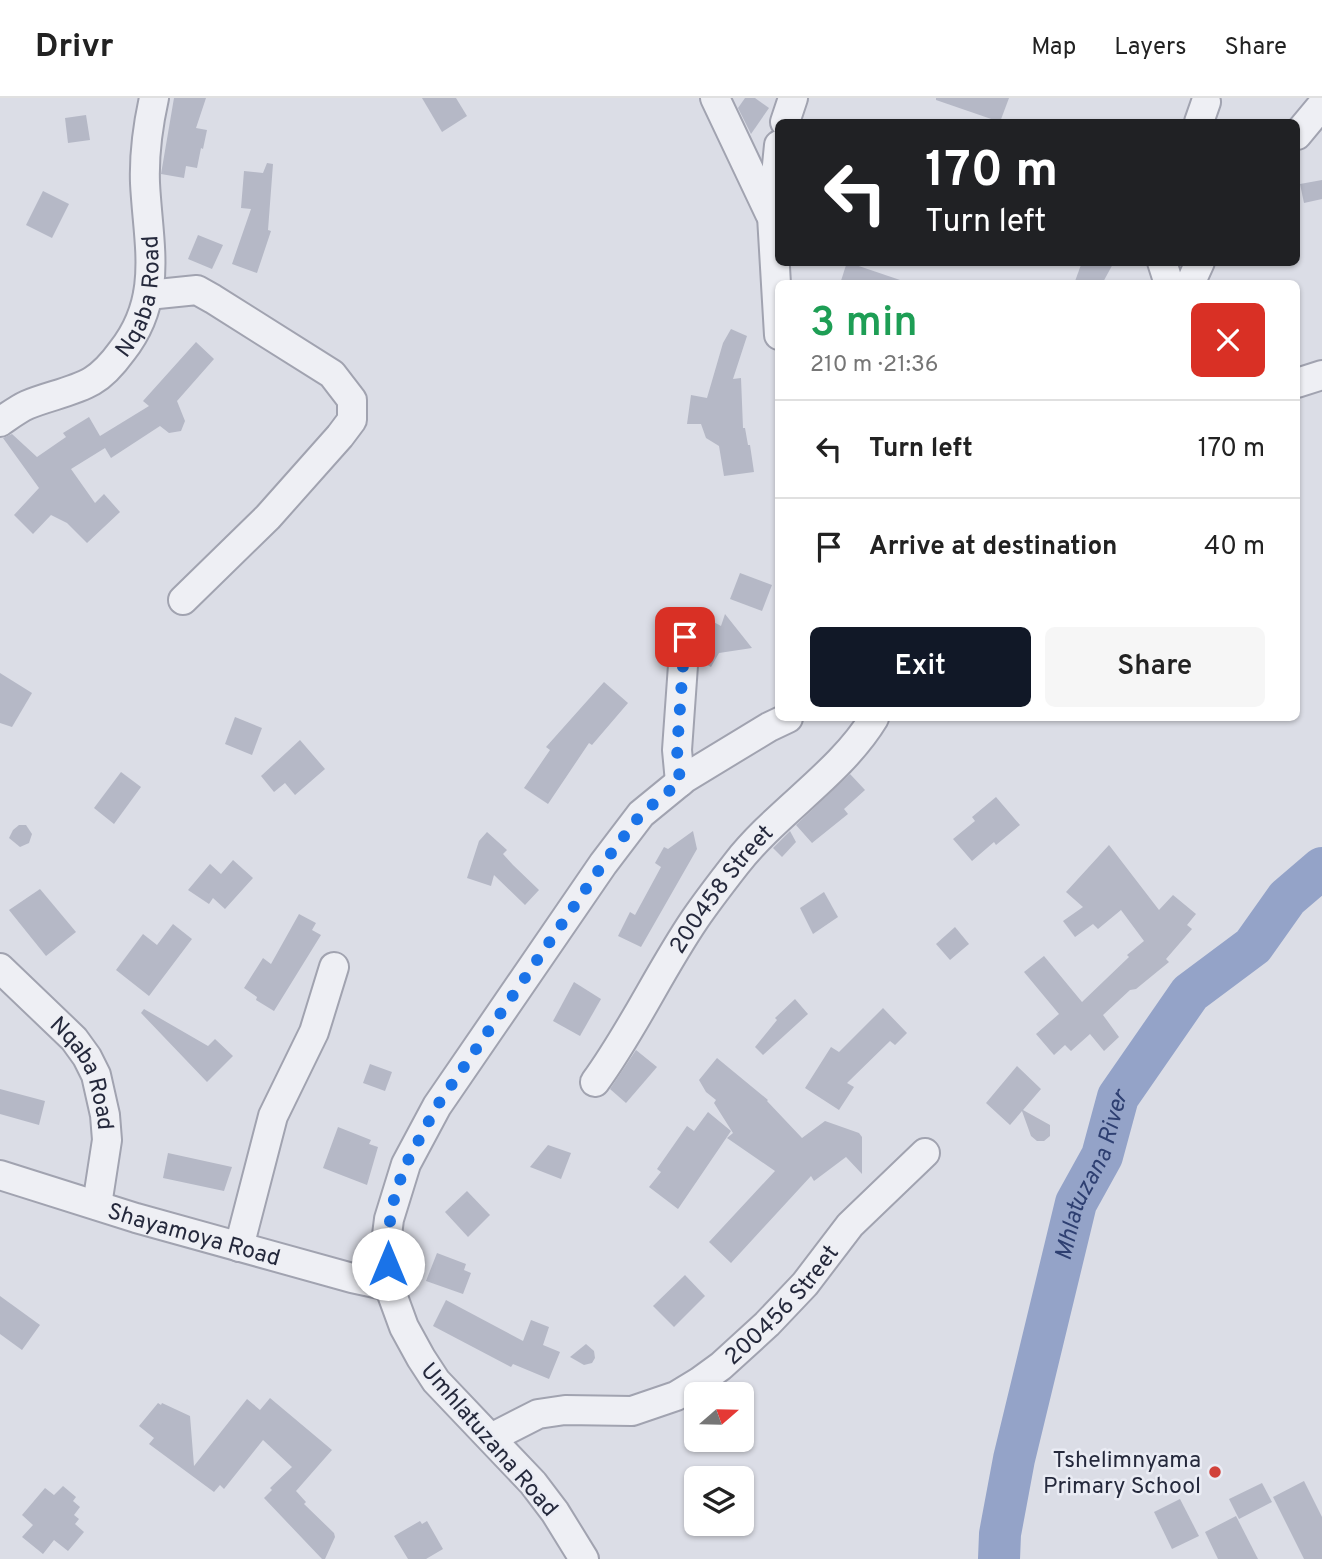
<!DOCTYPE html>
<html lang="en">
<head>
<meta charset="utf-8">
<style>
	body { margin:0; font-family:Overpass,sans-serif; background:#f6f6f6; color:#222; height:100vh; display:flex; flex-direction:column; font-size:26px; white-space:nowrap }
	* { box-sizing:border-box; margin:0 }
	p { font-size:23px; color:#767676 }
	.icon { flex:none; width:38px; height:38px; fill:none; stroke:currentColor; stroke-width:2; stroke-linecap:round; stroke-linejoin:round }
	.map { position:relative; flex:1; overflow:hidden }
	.sheet { position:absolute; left:775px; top:182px; width:525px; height:441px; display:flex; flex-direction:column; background:#fff; border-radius:10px; box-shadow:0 2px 5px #0004 }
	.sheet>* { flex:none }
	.top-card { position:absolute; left:775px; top:21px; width:525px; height:147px; border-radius:10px; box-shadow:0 2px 5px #0004; background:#202124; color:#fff; overflow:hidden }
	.needle { width:46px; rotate:70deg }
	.fabs { position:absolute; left:684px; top:1284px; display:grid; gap:14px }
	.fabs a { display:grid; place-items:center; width:70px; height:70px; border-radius:10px; background:#fff; box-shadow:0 2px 5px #0004; font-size:35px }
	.pin { position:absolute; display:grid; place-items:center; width:60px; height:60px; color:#fff; margin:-30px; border-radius:14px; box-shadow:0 4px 10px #0006 }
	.me { position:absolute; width:77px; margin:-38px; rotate:0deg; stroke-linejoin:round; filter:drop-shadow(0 0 5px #0008) }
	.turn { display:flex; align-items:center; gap:24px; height:147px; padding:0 35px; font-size:32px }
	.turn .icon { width:91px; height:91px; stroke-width:2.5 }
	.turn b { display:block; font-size:49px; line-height:60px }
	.round { display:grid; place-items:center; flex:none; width:74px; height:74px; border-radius:10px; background:#f6f6f6 }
	.summary { display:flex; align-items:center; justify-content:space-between; height:119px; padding:0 35px }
	h1 { font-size:42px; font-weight:600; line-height:52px; color:#1e9e55 }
	.button { display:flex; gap:14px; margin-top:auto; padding:14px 35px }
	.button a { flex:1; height:80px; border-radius:10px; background:#111827; color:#fff; font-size:28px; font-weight:600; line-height:80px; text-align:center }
	.button a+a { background:#f6f6f6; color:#222 }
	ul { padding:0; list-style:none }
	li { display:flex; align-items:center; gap:21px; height:98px; padding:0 35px; border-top:2px solid #e0e0e0 }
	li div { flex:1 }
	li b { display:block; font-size:26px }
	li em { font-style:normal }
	header { display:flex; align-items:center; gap:42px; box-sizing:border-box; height:98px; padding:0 35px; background:#fff; border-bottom:2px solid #e0e0e0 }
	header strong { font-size:33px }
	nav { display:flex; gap:38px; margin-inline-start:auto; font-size:24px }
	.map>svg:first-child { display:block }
</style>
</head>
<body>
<header>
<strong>Drivr</strong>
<nav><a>Map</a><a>Layers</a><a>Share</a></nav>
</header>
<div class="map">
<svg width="1322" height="1461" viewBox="0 0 1322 1461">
	<rect width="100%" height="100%" fill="#dbdde6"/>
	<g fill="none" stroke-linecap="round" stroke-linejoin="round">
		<path stroke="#94a3c8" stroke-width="42" id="s1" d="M999,1461L1000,1436L1014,1361L1076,1105L1102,1058L1118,999L1190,895L1253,848L1287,800L1322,770"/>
	</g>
	<g fill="#b5b8c6">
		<polygon points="174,0 206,0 196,30 207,32 203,51 201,50 197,70 186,68 184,80 161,76"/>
		<polygon points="422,0 456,0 467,18 442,34"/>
		<polygon points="745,0 755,0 769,10 751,36 738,10"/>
		<polygon points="936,0 1009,0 1000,24 936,2"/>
		<polygon points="86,17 90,42 68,45 65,20"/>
		<polygon points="267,65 273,66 268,132 271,133 257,175 232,166 251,111 241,110 244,73 263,75"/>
		<polygon points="1322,82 1322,101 1304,105 1300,86"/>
		<polygon points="43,93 69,106 52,140 26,127"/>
		<polygon points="198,137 223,147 212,171 188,161"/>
		<polygon points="847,164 900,182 899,186 840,186"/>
		<polygon points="1082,164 1114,164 1102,186 1074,186"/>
		<polygon points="731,231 747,238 733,281 741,280 743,330 745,330 748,347 750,347 754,374 724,378 719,348 706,340 701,326 687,326 691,297 707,300 723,245"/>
		<polygon points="196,244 214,261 177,303 185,323 181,333 169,335 160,328 111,360 105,350 71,371 95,405 104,396 120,414 87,445 67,425 51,417 33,436 14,417 39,390 3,340 12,336 37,359 66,339 63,335 89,319 100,338 149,308 143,303"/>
		<polygon points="740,475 772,487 762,513 730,501"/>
		<polygon points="725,516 752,550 719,555 711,569 700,563 701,535 708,521 721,528"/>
		<polygon points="0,575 32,595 12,629 0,625"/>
		<polygon points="604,584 628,605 592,647 589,645 548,706 524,690 550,652 546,649"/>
		<polygon points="235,619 262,630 252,657 225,646"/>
		<polygon points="300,642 325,671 295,697 285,685 274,694 261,678"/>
		<polygon points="121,674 141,689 114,726 94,710"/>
		<polygon points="850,676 865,692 844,711 848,716 812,745 796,727"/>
		<polygon points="996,699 1020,727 996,747 994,744 972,763 953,741 975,723 972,719"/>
		<polygon points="19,727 26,727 32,736 29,745 20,749 9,740 13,732"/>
		<polygon points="693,733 697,751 641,849 618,838 630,814 635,817 661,769 655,765 664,749 668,751"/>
		<polygon points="790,733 796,744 782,759 773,750"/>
		<polygon points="487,734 507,752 503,756 513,767 539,792 525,807 494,777 491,788 467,780 479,743"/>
		<polygon points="1109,747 1159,812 1173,797 1196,816 1187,827 1192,831 1166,861 1169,864 1136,891 1130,892 1103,917 1119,939 1104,953 1090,936 1071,953 1065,947 1054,957 1036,936 1059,916 1024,874 1044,858 1082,904 1129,859 1127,857 1144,843 1121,812 1098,831 1093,826 1075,839 1063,823 1083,809 1066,794"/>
		<polygon points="233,762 253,780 225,811 213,800 209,806 188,792 210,766 221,776"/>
		<polygon points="40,791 76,834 46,858 9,812"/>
		<polygon points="824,794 838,819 813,836 800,810"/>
		<polygon points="299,816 316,825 312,832 321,837 274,913 256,902 257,899 244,890 263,860 271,866"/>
		<polygon points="173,826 192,841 149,898 116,872 143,836 157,847"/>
		<polygon points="955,829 969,846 950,862 936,846"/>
		<polygon points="574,884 601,901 580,938 553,923"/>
		<polygon points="795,901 808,916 763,957 755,949 777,922 775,920"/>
		<polygon points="883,910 907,935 895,947 890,943 847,985 854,989 839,1012 805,990 831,949 839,954"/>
		<polygon points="144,911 208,948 215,941 233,958 207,984 141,915"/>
		<polygon points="636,952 657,969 626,1005 610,991"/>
		<polygon points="717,960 768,1002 767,1003 802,1040 825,1023 859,1035 862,1039 862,1076 846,1059 814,1083 811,1078 731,1165 709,1144 775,1073 727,1040 733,1035 714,1005 716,1002 706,994 699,982"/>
		<polygon points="370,966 392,974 385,993 363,985"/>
		<polygon points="1017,968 1041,991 1023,1012 1050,1027 1050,1038 1044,1043 1037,1043 1031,1038 1022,1013 1010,1027 986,1005"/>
		<polygon points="0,991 45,1003 39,1027 0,1016"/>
		<polygon points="708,1014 731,1033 678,1111 649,1089 661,1074 657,1071 687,1028 694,1033"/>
		<polygon points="338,1029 371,1042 369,1046 378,1049 367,1087 323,1070"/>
		<polygon points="548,1047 571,1055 561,1081 530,1069"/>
		<polygon points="168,1055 232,1069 224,1093 163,1080"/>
		<polygon points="467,1093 490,1117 468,1139 445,1114"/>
		<polygon points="437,1155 466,1166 464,1172 471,1175 463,1196 426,1183"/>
		<polygon points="685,1177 705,1198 674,1229 653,1208"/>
		<polygon points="0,1198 40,1227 22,1252 0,1236"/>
		<polygon points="446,1202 523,1243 531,1222 549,1229 543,1247 560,1254 549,1281 513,1266 511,1269 433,1228"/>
		<polygon points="586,1246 594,1253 595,1260 592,1265 584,1267 570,1259"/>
		<polygon points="270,1300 332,1352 296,1393 306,1404 304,1406 334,1435 335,1439 325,1461 322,1461 264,1400 272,1392 270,1390 292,1369 263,1342 224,1391 220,1387 214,1394 149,1346 154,1340 139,1328 158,1305 161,1307 162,1305 190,1318 194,1368 247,1301 260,1312"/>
		<polygon points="1304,1383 1322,1419 1322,1461 1304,1461 1273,1399"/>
		<polygon points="1262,1385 1272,1404 1239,1421 1229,1401"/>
		<polygon points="63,1388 76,1399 73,1403 80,1409 74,1417 79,1421 75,1426 84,1434 68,1453 54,1442 43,1456 22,1439 33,1427 22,1417 45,1390 54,1397"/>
		<polygon points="1180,1401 1199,1438 1172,1451 1154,1414"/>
		<polygon points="1236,1418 1258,1461 1218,1461 1205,1434"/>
		<polygon points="420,1423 422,1426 427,1423 443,1451 426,1461 408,1461 394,1438"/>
	</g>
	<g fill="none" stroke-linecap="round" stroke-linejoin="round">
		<defs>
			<g id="minor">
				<polyline points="715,0 770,116"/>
				<polyline points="785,24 793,0"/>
				<polyline points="1199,24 1206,4"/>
				<polyline points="1297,37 1322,7"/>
				<polyline points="779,47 772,118 779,237"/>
				<polyline points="1162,164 1169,186"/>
				<polyline points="1190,186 1200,164"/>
				<polyline points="148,197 197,192 213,201 332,276 352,302 352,322 340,338 268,419 183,502"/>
				<polyline points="1297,285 1322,277"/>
				<path id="s2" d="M0,324C9,318 18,311 27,307C48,298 73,294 92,283C104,276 114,264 122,253C164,200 148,146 145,85C144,57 148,27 154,0"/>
				<polyline points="680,684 677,652 685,539"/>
				<path id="s3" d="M0,870L74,941L87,959L96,977L105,1017L107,1042L97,1107"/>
				<path id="s4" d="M595,984C633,932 659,874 695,821C708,802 722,784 736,766C776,714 840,676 874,620"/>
				<path id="s5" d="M0,1077L136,1120L352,1180L389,1188"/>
				<polyline points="239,1149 273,1018 314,934 334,869"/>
				<path id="s6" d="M491,1340L538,1316L565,1312L632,1313L676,1298L699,1284L721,1268L767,1226L805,1186L850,1127L925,1055"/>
				<polyline points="584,1461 555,1414 533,1385 436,1283 421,1260 404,1229 389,1188 386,1145 389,1121 406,1066 437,1008 603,766 641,716 685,680 769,629 788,620"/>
			</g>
		</defs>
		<use href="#minor" stroke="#a1a3b0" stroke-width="32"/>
		<use href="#minor" stroke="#eeeff4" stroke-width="28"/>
	</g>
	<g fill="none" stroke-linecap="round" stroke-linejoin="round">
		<polyline stroke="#1a73e8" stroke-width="12" stroke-dasharray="0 21.6" points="388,1166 386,1145 395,1096 406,1066 437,1008 603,766 641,716 680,684 677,652 685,539"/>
	</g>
	<circle fill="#d1413a" stroke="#eaecf4" stroke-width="2.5" cx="1215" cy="1374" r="7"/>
	<g text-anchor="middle" stroke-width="5" stroke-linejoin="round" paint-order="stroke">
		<g font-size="23" fill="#25293c" stroke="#eaecf4">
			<text dy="8" stroke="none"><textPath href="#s2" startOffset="203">Nqaba Road</textPath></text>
			<text dy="8" stroke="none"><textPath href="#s4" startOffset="231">200458 Street</textPath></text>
			<text dy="8" stroke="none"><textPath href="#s3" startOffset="138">Nqaba Road</textPath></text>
			<text dy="8" stroke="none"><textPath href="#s5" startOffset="203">Shayamoya Road</textPath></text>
			<text dy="8" stroke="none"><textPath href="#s6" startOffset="334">200456 Street</textPath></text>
			<text transform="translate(490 1341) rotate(49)" y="8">Umhlatuzana Road</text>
		</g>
		<g font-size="23" fill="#25293c" stroke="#eaecf4" text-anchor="end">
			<text x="1201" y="1369">Tshelimnyama<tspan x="1201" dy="26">Primary School</tspan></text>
		</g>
		<g font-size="24" font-style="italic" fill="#2e3f71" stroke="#eaecf4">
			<text dy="8" stroke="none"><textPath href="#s1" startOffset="396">Mhlatuzana River</textPath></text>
		</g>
	</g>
</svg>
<div class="fabs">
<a><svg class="needle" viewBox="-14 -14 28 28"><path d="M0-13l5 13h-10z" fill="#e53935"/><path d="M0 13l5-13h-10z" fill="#767676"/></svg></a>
<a><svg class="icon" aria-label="layers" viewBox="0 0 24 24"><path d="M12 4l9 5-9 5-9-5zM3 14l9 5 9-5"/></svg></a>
</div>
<div class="pin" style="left:685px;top:539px;background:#d93025"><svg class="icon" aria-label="arrive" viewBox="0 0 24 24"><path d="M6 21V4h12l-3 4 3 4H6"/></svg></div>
<svg class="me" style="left:388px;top:1166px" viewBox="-20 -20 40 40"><circle r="19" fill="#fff"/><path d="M0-13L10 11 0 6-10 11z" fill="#1a73e8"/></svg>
<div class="top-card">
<div class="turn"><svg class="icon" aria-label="left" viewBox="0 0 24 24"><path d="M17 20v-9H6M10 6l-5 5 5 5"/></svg><div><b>170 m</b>Turn left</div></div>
</div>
<section class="sheet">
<div class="summary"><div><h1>3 min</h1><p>210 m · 21:36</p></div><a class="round" style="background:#d93025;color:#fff"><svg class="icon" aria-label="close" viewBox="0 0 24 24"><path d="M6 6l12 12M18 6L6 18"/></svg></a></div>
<ul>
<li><svg class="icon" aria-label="left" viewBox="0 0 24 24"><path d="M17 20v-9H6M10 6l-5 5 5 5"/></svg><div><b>Turn left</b></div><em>170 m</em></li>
<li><svg class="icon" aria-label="arrive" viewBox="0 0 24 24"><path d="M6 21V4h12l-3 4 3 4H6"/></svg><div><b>Arrive at destination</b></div><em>40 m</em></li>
</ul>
<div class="button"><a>Exit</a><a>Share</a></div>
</section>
</div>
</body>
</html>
